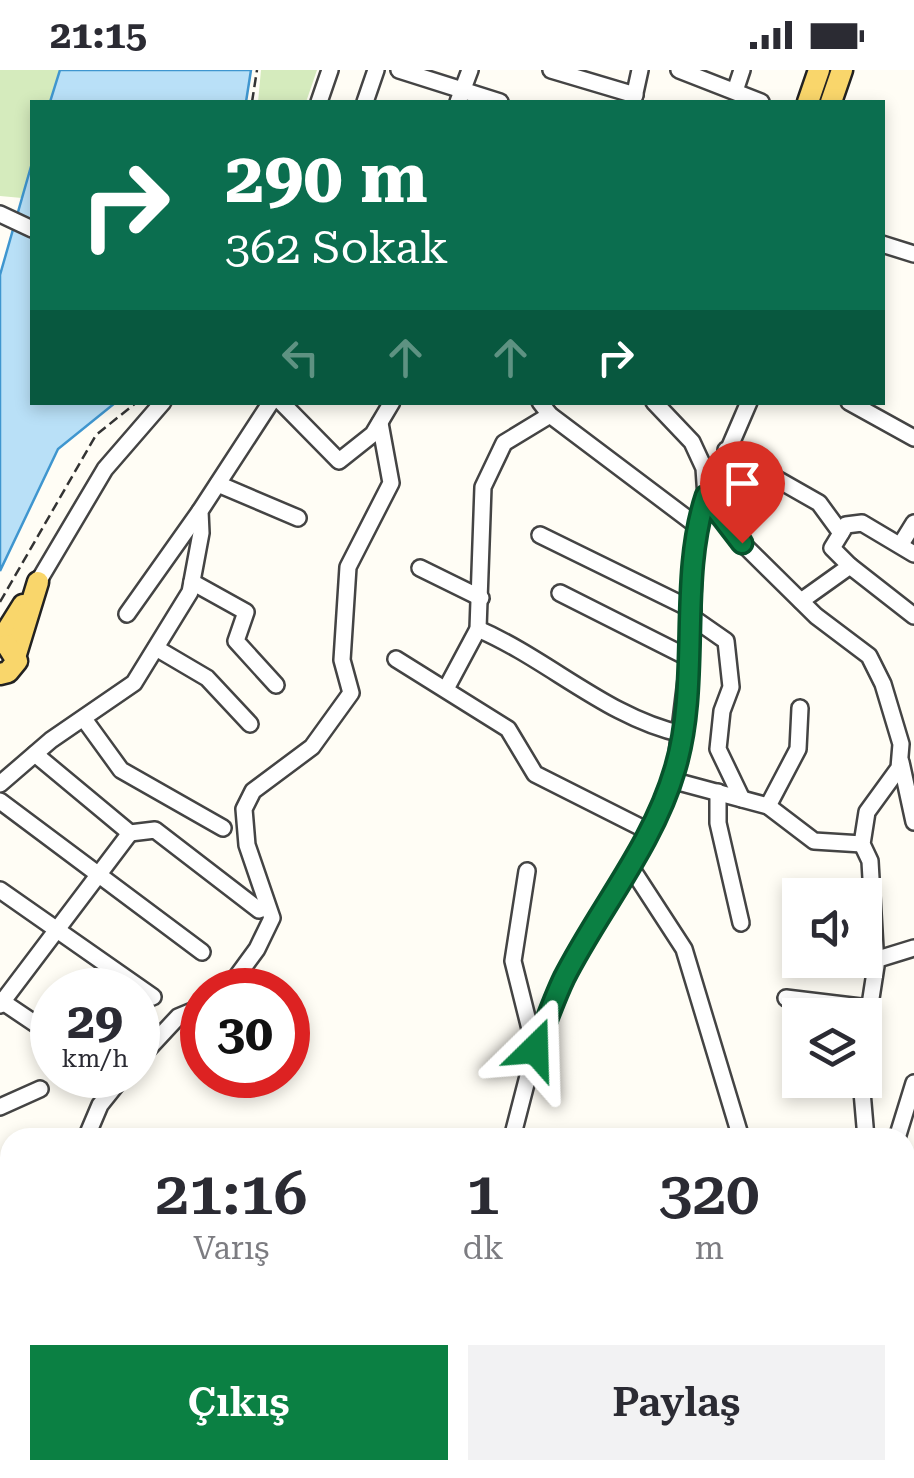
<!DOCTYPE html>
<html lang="tr">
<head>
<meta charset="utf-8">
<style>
	body { margin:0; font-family:"Roboto Serif",serif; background:#f2f2f3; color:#2b2b33; height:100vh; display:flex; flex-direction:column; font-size:38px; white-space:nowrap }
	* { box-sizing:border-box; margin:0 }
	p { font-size:32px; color:#7c7c81 }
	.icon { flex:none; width:55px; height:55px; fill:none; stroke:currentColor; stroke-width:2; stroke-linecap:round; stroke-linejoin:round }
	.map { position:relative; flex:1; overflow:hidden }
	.details { position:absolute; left:0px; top:1058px; width:915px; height:352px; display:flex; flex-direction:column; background:#fff; border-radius:30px 30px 0 0; box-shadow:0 5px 15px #0003 }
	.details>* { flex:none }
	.hud { position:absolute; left:30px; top:30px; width:855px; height:305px; border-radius:0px; box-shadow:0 5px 15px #0003; background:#0b6e4f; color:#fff; overflow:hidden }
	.fabs { position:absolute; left:782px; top:808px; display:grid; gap:20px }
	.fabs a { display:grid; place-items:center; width:100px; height:100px; border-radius:0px; background:#fff; box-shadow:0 5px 15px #0003; font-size:50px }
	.speed { position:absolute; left:30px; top:898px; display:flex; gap:20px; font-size:50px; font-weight:700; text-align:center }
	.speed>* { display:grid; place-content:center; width:130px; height:130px; border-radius:50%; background:#fff; box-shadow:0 5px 15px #0003; line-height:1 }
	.speed small { font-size:25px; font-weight:400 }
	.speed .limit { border:15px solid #d22; background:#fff; color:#111 }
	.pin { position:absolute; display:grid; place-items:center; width:85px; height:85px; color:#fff; margin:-102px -42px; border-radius:50% 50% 50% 0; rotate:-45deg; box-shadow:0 0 10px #0007 }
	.pin .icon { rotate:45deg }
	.me { position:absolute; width:110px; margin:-55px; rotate:22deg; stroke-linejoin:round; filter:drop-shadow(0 0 8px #0008) }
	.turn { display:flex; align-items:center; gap:35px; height:210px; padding:0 30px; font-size:45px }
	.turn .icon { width:130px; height:130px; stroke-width:2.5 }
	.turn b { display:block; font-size:70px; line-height:85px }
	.lanes { display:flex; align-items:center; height:95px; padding:0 30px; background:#0003; justify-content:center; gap:50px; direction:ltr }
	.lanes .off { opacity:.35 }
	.eta { display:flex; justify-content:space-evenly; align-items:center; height:170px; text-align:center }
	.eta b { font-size:60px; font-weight:600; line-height:70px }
	.action { display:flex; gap:20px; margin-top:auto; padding:20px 30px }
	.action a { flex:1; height:115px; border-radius:0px; background:#0b8043; color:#fff; font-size:40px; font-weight:600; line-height:115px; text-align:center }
	.action a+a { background:#f2f2f3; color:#2b2b33 }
	.status { display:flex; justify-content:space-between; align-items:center; height:70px; padding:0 50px; background:#fff; direction:ltr }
	.status svg { height:28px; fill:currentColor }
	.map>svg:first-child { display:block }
</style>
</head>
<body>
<div class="status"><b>21:15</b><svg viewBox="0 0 49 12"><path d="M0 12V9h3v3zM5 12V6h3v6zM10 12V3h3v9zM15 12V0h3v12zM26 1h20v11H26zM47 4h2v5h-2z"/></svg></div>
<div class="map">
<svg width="914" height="1408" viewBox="0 0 914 1408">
	<rect width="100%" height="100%" fill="#fffdf5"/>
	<g fill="#d5ebbd">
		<polygon points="0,0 60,0 50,32 32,32 32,93 22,128 0,126"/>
		<polygon points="261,0 317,0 306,32 258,32"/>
	</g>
	<g fill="#b9e0f7" stroke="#3f96cf" stroke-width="2.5">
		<polygon points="60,0 251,0 246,32 50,32"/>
		<polygon points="32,93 32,332 115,333 58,379 0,501 0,205"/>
	</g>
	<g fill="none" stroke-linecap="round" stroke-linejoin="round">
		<defs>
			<g id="minor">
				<polyline points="399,0 500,32"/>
				<polyline points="551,0 635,25"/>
				<polyline points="679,0 761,32"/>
				<polyline points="735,21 742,0"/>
				<polyline points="319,32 330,0"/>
				<polyline points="365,32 376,0"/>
				<polyline points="458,32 470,0"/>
				<polyline points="633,32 640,0"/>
				<polyline points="0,144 32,159"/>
				<polyline points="882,174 914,184"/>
				<polyline points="281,332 339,391 373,364 392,332"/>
				<polyline points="540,332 550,345 696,455"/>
				<polyline points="654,332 692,372 704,398 706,427 742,473 816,546 869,586 883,614 901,674 899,698 867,742 862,774 870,791 876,896 865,967"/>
				<polyline points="849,332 914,368"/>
				<polyline points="726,380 819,433 841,463"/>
				<polyline points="218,414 298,448"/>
				<polyline points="540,465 693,540"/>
				<polyline points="901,474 914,453"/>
				<polyline points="850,496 914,546"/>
				<polyline points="420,498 481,528"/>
				<polyline points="38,512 105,399 163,332"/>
				<polyline points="192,512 246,542 236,571 276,615"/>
				<polyline points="560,523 689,588"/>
				<polyline points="801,531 850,496 832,478 846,455 862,453 914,484"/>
				<polyline points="127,544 200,441"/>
				<polyline points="693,548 726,571 731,617 722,641 718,679 742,729"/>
				<path d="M478,559C548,589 608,648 682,664"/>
				<polyline points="156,578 207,608 250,654"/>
				<polyline points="396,589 508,659 535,704 648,761"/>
				<polyline points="447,617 478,559 483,417 504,373 550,345"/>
				<polyline points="84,649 121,700 223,758"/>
				<polyline points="35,684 130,763 155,760 259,840"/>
				<polyline points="901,692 914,752"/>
				<polyline points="671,710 768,736 814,771 862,774"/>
				<polyline points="0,714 51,670 134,613 190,522 201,463 200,441 271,332"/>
				<polyline points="718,722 718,753 741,853"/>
				<polyline points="0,731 202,882"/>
				<polyline points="768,736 798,679 800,638"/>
				<polyline points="630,796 684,879 741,1068"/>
				<polyline points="527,801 513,891 535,979"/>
				<polyline points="0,820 153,927"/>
				<polyline points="875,890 914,878"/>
				<polyline points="227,920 257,879 272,848 247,775 244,739 253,721 312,677 351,623 342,590 348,497 391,413 380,353"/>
				<polyline points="786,928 869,938"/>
				<polyline points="0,930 52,965"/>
				<polyline points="0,935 130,763"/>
				<polyline points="138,990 178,947 202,937"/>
				<polyline points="861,1010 866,1068"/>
				<polyline points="0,1037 40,1019"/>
				<polyline points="86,1068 100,1035 124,1005"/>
				<polyline points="512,1068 535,979 563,910 643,774 675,700 691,569 696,455 749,332"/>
				<polyline points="897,1068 914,1013"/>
				<polyline points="905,1139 914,1139"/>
				<polyline points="905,1271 914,1275"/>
				<polyline points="905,1343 914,1343"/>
				<polyline points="112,1408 126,1400"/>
				<polyline points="267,1408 278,1400"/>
				<polyline points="495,1408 514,1400"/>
			</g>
			<g id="major">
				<polyline points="808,32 819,0"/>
				<polyline points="831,32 842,0"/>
				<polyline points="0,572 23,535"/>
				<polyline points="16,584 38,512"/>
				<polyline points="0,604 8,602 17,591 7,575"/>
			</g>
		</defs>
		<use href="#minor" stroke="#444" stroke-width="20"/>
		<use href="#major" stroke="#222" stroke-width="25"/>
		<g stroke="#333" stroke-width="2.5" stroke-dasharray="10 5" stroke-linecap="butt">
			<polyline points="252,32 257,0"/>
			<polyline points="0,532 96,365 137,332"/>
		</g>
		<use href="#minor" stroke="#fff" stroke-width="15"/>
		<use href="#major" stroke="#f9d66b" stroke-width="20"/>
	</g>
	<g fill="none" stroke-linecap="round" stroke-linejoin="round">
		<defs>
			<path id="route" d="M535,979C545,956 553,931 564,908C599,839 653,775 675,699C701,613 678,510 706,426L742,473"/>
		</defs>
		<use href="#route" stroke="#07532c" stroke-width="25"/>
		<use href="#route" stroke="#0b8043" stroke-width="18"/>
	</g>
</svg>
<div class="fabs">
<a><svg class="icon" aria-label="sound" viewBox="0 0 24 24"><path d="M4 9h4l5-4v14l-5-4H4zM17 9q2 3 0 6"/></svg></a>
<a><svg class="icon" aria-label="layers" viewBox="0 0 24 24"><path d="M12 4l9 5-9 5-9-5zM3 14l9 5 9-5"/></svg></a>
</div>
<div class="speed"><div>29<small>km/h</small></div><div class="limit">30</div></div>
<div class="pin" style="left:742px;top:473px;background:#d93025"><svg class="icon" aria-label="arrive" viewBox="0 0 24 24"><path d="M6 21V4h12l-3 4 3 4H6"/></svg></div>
<svg class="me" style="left:535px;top:979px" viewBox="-20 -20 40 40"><path d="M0-17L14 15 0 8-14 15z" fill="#0b8043" stroke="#fff" stroke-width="4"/></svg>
<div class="hud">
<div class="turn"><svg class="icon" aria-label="right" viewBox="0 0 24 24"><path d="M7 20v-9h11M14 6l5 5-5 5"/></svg><div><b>290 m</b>362 Sokak</div></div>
<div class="lanes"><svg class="icon off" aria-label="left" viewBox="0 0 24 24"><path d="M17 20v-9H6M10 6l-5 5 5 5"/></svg><svg class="icon off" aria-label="ahead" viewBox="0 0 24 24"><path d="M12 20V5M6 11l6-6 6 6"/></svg><svg class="icon off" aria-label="ahead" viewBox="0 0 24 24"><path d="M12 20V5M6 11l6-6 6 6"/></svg><svg class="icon" aria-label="right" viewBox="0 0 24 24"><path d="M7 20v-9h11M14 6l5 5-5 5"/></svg></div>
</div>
<section class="details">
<div class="eta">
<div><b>21:16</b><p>Varış</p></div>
<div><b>1</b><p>dk</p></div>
<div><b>320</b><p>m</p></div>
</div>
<div class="action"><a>Çıkış</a><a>Paylaş</a></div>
</section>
</div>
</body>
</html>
